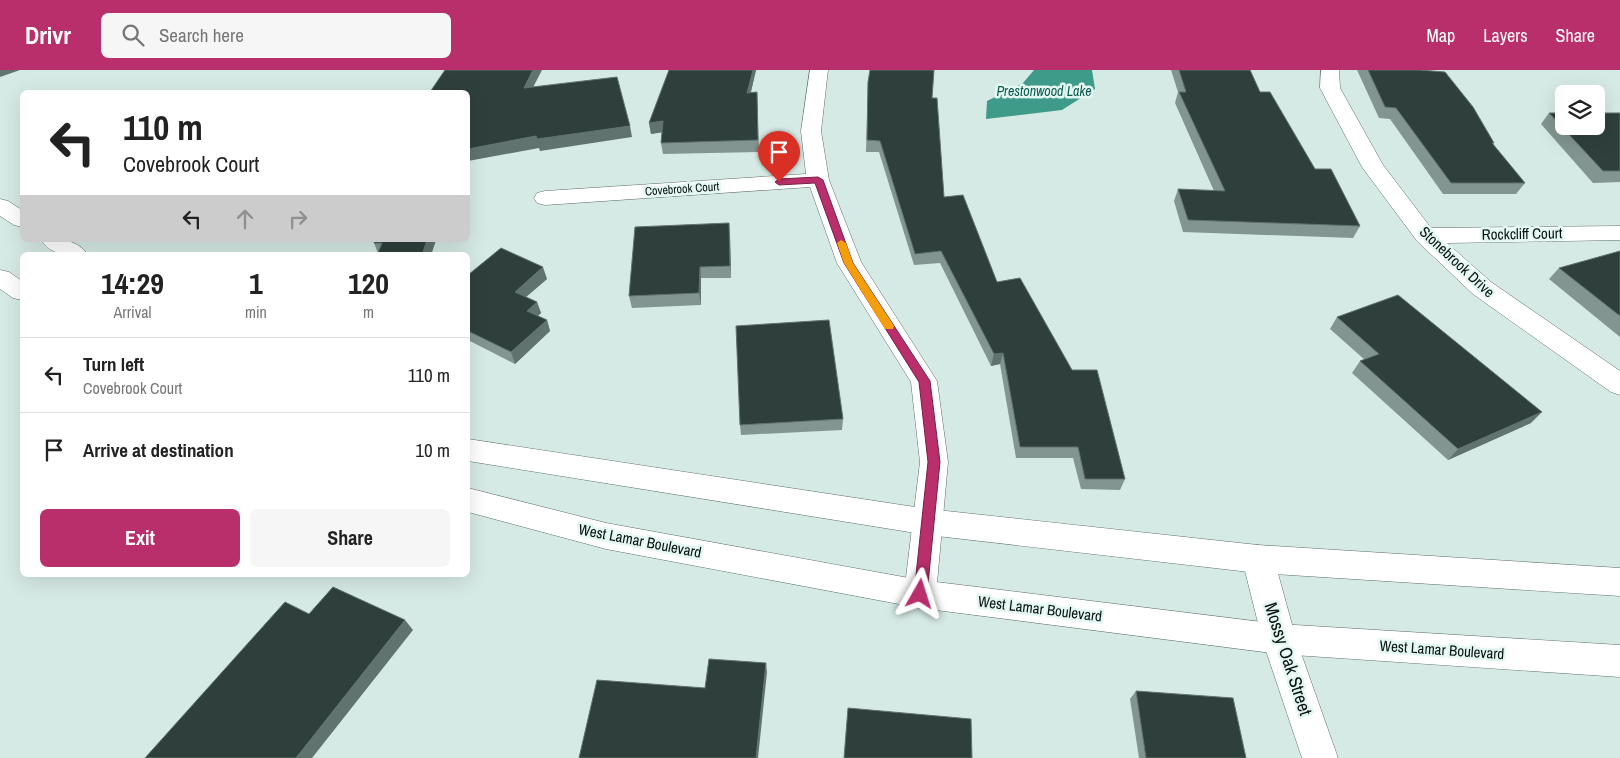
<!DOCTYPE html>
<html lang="en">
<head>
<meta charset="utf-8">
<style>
	body { margin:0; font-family:"Archivo Narrow",sans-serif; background:#f6f6f6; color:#222; height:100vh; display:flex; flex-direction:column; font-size:19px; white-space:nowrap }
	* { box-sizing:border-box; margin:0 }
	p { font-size:16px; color:#767676 }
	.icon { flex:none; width:28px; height:28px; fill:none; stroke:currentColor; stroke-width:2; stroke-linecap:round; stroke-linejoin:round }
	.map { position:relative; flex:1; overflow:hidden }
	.side { position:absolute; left:20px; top:182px; width:450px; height:325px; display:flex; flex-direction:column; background:#fff; border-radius:8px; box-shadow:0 5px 20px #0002 }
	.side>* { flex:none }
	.guide { position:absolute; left:20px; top:20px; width:450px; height:152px; border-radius:8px; box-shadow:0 5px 20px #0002; background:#fff; color:#222; overflow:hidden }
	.controls { position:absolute; left:1555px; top:15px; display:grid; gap:10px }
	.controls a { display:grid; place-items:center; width:50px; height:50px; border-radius:8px; background:#fff; box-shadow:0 5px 20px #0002; font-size:25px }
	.pin { position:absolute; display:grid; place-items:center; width:42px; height:42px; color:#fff; margin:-51px -21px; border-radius:50% 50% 50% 0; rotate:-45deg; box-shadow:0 0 5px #0007 }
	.pin .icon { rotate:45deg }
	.me { position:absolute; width:55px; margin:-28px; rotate:6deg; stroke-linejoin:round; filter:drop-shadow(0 0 4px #0008) }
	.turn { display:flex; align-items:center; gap:18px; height:105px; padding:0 20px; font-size:22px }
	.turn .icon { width:65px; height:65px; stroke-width:2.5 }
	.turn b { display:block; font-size:35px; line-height:42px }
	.lanes { display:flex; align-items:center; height:48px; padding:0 20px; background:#0003; justify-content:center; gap:25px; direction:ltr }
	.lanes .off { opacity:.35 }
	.eta { display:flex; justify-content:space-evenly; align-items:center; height:85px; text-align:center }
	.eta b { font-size:30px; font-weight:700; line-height:35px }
	.primary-button { display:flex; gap:10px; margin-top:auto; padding:10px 20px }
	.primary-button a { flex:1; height:58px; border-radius:8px; background:#b82f6b; color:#fff; font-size:20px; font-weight:700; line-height:58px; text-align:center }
	.primary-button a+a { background:#f6f6f6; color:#222 }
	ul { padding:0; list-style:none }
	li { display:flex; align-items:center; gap:15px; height:75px; padding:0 20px; border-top:1px solid #e0e0e0 }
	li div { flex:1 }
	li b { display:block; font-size:19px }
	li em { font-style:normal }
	header { display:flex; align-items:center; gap:30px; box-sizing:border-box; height:70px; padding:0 25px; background:#b82f6b; color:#fff }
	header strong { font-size:24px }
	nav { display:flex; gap:28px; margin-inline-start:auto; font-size:18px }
	.search { width:350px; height:45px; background:#f6f6f6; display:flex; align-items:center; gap:12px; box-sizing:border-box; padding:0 18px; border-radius:8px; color:#767676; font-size:19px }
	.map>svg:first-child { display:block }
</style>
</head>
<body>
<header>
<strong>Drivr</strong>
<div class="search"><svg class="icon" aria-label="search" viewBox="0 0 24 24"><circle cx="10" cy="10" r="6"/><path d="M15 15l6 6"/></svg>Search here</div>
<nav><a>Map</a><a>Layers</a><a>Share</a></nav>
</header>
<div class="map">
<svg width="1620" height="688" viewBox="0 0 1620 688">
	<rect width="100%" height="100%" fill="#d6eae5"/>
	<polygon fill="#3e9a89" points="1034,0 1092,0 1095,19 1062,40 986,49 987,31 1023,13"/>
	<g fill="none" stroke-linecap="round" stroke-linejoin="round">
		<defs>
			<g id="minor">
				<polygon points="810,0 828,0 821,61 829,110 861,192 937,311 948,392 936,524 931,534 920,538 909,534 904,524 920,392 911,312 837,193 810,117 545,135 537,133 534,128 537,123 545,121 806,104 801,61"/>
				<polygon points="1321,0 1339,0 1340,18 1383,95 1431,158 1620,156 1620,170 1447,173 1491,212 1620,301 1620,325 1611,322 1473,224 1417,171 1362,97 1320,18"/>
				<polygon points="1258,475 1269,479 1274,489 1296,569 1338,688 1302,688 1262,569 1242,489 1247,479"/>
			</g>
			<g id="secondary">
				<polygon points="0,129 8,131 22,140 22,157 14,155 0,146"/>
				<path d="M41,170C59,170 77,168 88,185C70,185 52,187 41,170Z"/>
				<polygon points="0,200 9,202 22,211 22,230 13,228 0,219"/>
				<polygon points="468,369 928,439 1258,475 1620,498 1620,526 1258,503 928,465 468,391"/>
				<polygon points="468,418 606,453 920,510 1279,554 1620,575 1620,607 1279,584 920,538 606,479 468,442"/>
			</g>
		</defs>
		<use href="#minor" stroke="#5d6f6b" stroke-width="1"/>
		<use href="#secondary" stroke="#5d6f6b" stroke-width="1"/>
		<use href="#minor" fill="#fff" fill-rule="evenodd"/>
		<use href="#secondary" fill="#fff" fill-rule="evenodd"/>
	</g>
	<g fill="#829590">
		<polygon points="669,0 756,0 751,22 757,22 759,82 663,84 661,73 662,62 651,64 649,53"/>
		<polygon points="1171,0 1250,0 1260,22 1315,99 1360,156 1353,168 1183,162 1174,131 1178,119 1214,121 1175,33 1178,22"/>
		<polygon points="1357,0 1420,0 1494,73 1493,74 1525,113 1516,124 1443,124 1390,49 1379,48"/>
		<polygon points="868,12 932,28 944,127 997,212 1125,409 1120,420 1081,419 1073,388 1016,388 1000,294 991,296 940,193 914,195 879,82 866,82"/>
		<polygon points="1549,43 1620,43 1620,112 1593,113 1541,54"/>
		<polygon points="730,165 731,208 701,208 701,235 632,238 629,226"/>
		<polygon points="375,170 436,170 431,185 377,185 378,183 374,173"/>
		<polygon points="1620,181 1620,267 1549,209 1559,198"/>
		<polygon points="468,205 547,209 526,227 537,232 541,243 538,246 547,250 550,261 515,294 468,270"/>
		<polygon points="1337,247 1531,353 1448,390 1352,303 1360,291 1365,290 1330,259"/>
		<polygon points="843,349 842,360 741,365 740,355"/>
		<polygon points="1136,621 1246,688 1139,688 1130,629"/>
	</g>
	<g fill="#61736f">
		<polygon points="0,0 20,0 0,7"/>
		<polygon points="533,0 542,0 527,29 524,18"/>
		<polygon points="753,0 756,0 748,34 747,23"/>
		<polygon points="663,51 664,62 651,64 649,53"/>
		<polygon points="630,56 632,67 540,81 539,78 468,91 468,79 536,66"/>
		<polygon points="729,153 730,165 731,208 730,196"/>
		<polygon points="427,170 436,170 431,185 422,185"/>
		<polygon points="543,197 547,209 519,233 515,222"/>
		<polygon points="700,197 701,208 701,235 699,223"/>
		<polygon points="537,232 541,243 531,252 527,241"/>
		<polygon points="547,250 550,261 515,294 511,282"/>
		<polygon points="1003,283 1000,294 991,296 994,284"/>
		<polygon points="1542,342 1531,353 1448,390 1458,379"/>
		<polygon points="405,550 413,560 312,688 296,688"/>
		<polygon points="766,593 767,602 758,688 756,688"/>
	</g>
	<g fill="#2f403c" stroke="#61736f">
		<polygon points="445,0 533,0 524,18 617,7 630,56 537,69 536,66 468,79 468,22 430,22"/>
		<polygon points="669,0 753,0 747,23 757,22 758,70 661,73 663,51 649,53"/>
		<polygon points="870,0 934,0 932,28 937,28 944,127 963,125 997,212 1020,208 1072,300 1097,300 1125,409 1085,409 1078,377 1020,377 1003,283 994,284 941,181 915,184 880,71 867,70 868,12"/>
		<polygon points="1179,0 1250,0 1260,22 1270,22 1315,99 1331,99 1360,156 1188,150 1178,119 1225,121 1179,22 1186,22"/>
		<polygon points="1368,0 1420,0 1445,2 1473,37 1494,73 1492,73 1525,113 1451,113 1396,38 1385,37"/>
		<polygon points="1549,43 1564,43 1564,56 1596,56 1596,43 1620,43 1620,101 1603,101"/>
		<polygon points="729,153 730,196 700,197 699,223 629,226 635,157"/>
		<polygon points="375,170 427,170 422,185 377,185 382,173 374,173"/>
		<polygon points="501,178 543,197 515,222 537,232 527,241 547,250 511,282 468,261 468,205"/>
		<polygon points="1620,181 1620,246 1559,198"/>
		<polygon points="1398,225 1542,342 1458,379 1360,291 1379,284 1337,247"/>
		<polygon points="829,250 843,349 740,355 736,256"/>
		<polygon points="333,517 405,550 296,688 145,688 285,532 309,544"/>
		<polygon points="709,589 766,593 756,688 579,688 597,610 705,618"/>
		<polygon points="1136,621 1233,628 1246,688 1146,688"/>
		<polygon points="848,638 971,649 972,688 844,688"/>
	</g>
	<polygon fill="#b82f6b" stroke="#781f46" points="818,107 823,110 853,193 930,311 940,392 927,524 925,528 920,530 916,528 914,524 928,392 919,312 844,193 815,113 779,115 775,112 779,109"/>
	<polygon fill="#f59e0b" points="841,170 846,173 853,193 894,256 893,259 885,259 844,193 837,173"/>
	<g text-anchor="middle" stroke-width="5" stroke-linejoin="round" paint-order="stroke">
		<g font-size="12" fill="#0c1312" stroke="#e3f8f2">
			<text transform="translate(682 119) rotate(-4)" y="4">Covebrook Court</text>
		</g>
		<g font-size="14" font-style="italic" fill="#0c5a4e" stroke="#e3f8f2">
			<text x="1044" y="26">Prestonwood Lake</text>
		</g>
		<g font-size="15" fill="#0c1312" stroke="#e3f8f2">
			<text transform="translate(1522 164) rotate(-1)" y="5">Rockcliff Court</text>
			<text transform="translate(1457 192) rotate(43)" y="5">Stonebrook Drive</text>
			<text transform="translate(640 471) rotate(11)" y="5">West Lamar Boulevard</text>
			<text transform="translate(1040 539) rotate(7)" y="5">West Lamar Boulevard</text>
			<text transform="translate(1442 580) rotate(4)" y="5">West Lamar Boulevard</text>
		</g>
		<g font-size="18" fill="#0c1312" stroke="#e3f8f2">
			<text transform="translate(1288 589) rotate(72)" y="6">Mossy Oak Street</text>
		</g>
	</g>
</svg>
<div class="controls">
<a><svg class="icon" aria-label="layers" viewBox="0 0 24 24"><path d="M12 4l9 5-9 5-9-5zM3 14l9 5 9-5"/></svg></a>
</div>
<div class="pin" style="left:779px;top:112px;background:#d93025"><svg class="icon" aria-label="arrive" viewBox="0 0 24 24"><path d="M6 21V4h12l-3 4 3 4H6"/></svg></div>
<svg class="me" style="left:920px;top:524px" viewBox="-20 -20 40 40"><path d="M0-17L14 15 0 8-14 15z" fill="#b82f6b" stroke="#fff" stroke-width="4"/></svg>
<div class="guide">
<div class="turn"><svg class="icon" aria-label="left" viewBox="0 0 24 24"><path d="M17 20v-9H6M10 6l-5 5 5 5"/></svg><div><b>110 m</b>Covebrook Court</div></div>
<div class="lanes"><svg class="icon" aria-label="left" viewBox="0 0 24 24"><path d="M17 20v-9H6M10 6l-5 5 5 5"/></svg><svg class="icon off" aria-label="ahead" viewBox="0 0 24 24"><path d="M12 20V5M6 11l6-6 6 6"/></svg><svg class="icon off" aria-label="right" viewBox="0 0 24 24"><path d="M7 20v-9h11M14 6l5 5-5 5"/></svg></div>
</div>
<section class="side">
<div class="eta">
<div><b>14:29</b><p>Arrival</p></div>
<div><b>1</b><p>min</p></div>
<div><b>120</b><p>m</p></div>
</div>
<ul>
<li><svg class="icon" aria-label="left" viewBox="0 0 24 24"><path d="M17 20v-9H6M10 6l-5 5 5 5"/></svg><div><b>Turn left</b><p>Covebrook Court</p></div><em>110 m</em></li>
<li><svg class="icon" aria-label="arrive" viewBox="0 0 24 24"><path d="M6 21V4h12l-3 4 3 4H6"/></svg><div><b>Arrive at destination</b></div><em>10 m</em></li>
</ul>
<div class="primary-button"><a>Exit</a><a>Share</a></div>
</section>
</div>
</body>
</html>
